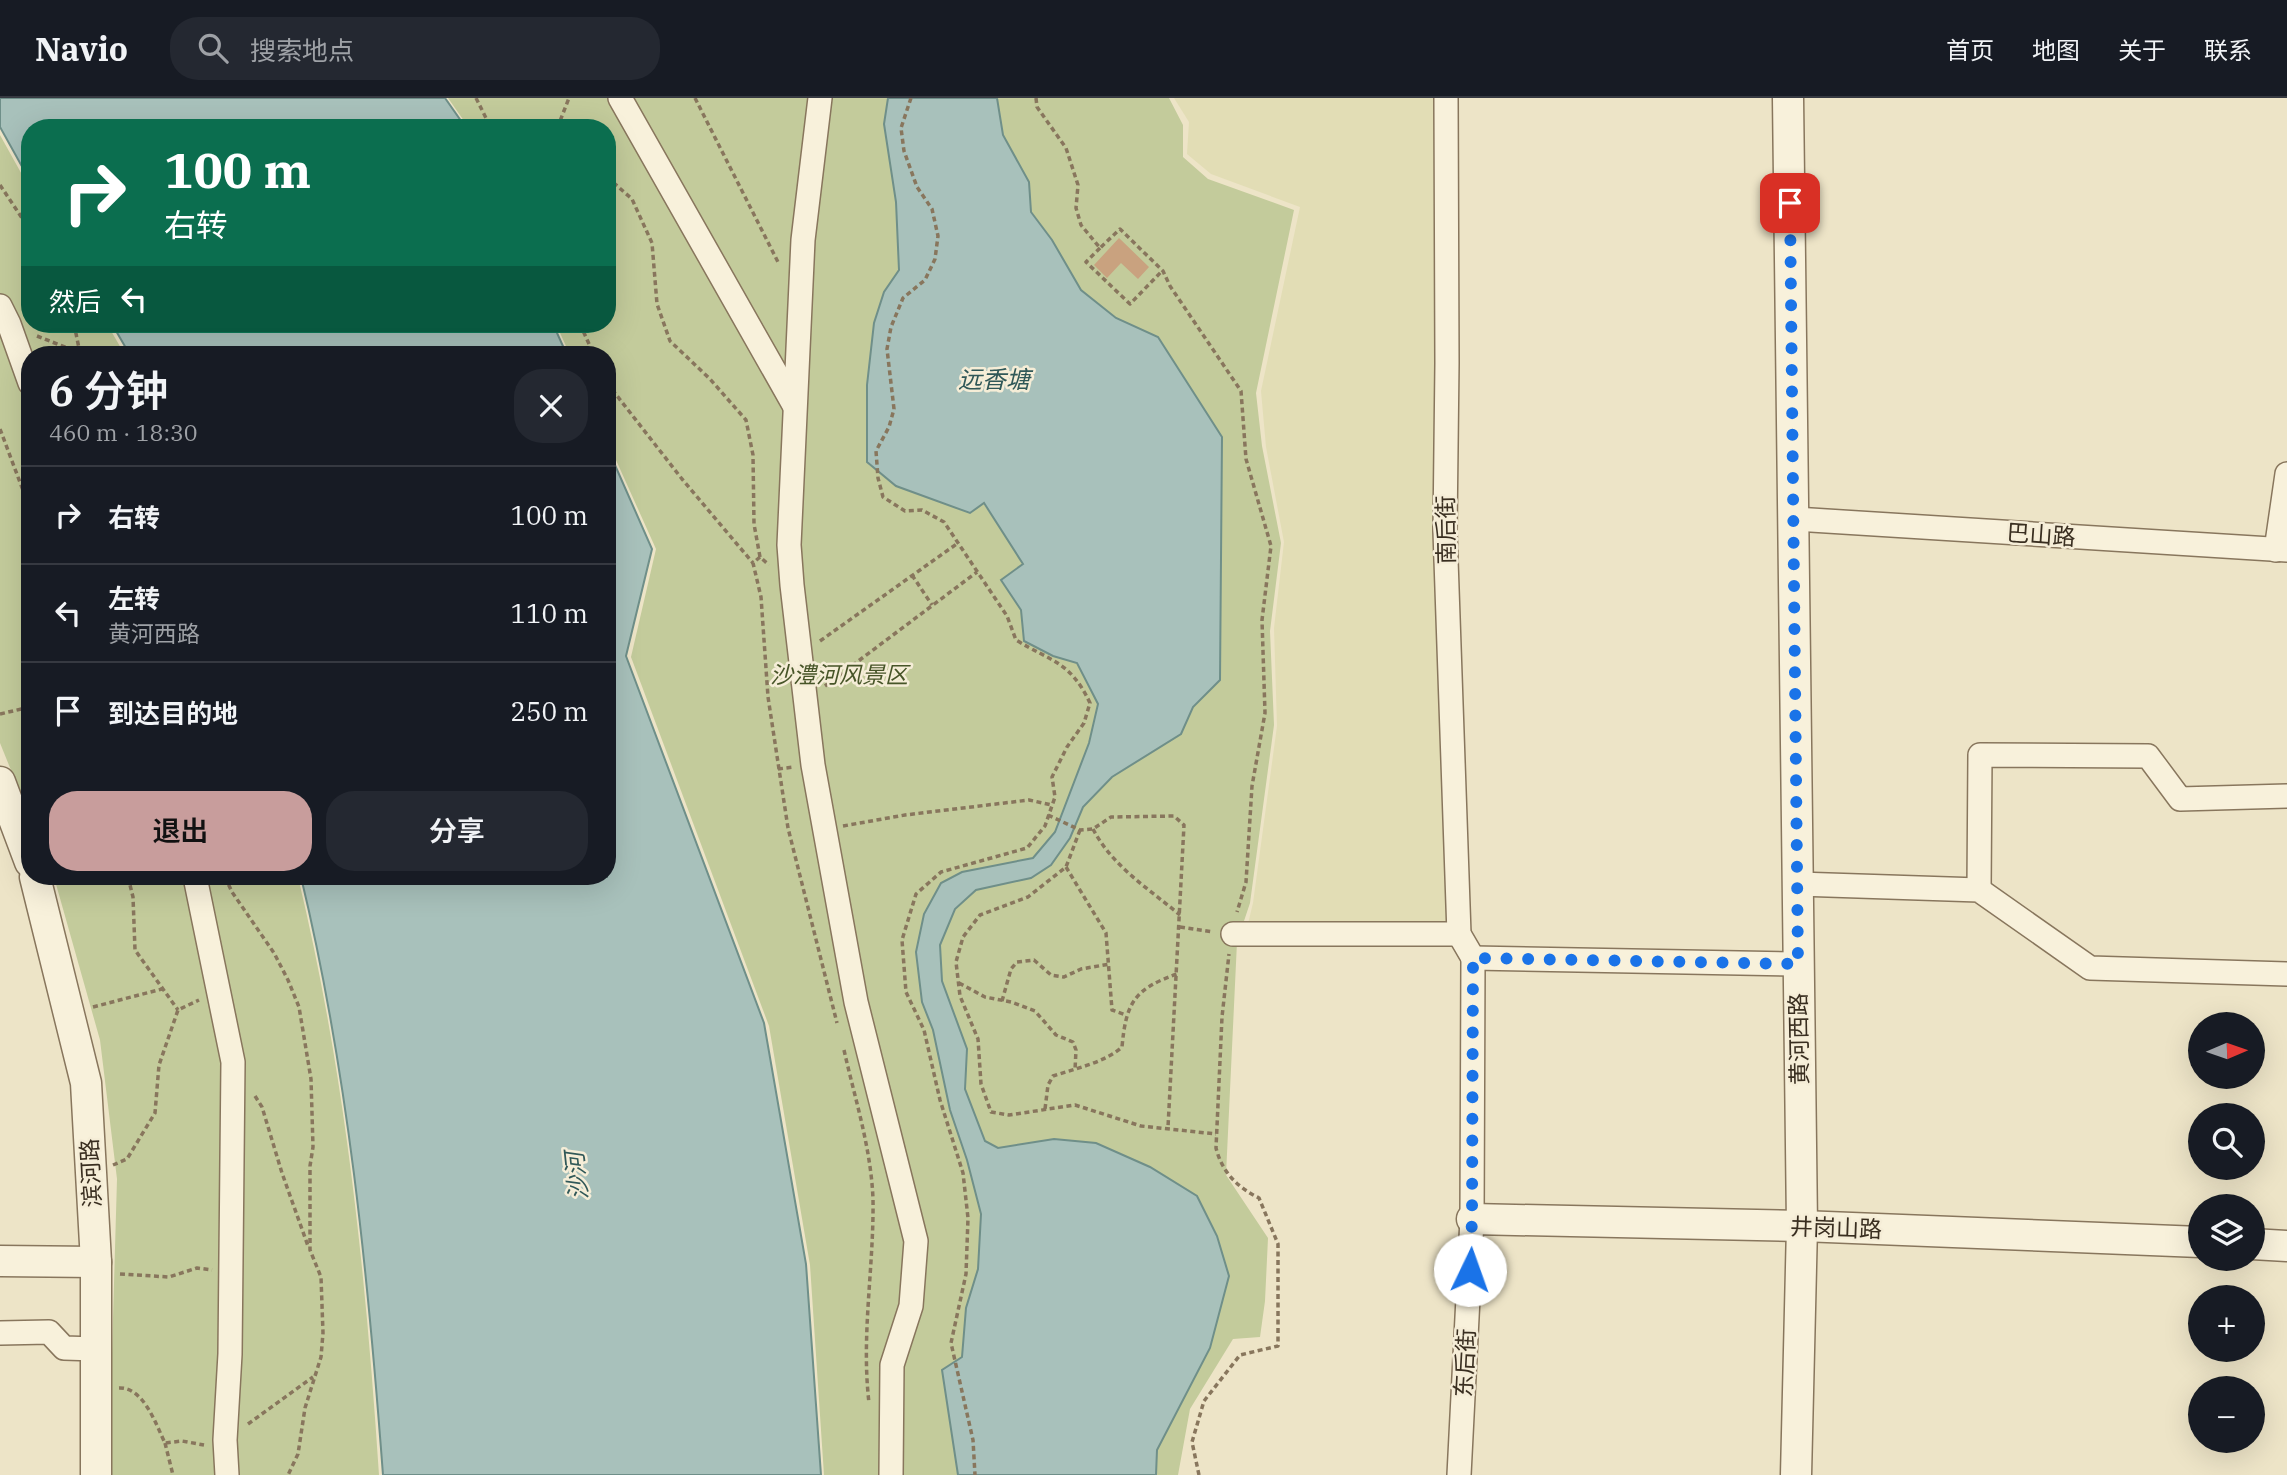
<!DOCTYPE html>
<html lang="zh">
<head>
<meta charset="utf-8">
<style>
	body { margin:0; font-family:"IBM Plex Serif","Noto Sans SC",serif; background:#242831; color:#f1f3f6; height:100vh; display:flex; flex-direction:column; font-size:26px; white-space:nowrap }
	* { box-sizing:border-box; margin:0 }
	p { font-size:23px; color:#9ea1a6 }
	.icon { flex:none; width:38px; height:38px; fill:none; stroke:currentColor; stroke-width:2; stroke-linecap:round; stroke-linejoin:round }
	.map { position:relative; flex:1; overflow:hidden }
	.details { position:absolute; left:21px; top:248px; width:595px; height:539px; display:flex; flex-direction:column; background:#171b24; border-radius:28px; box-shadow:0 7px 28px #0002 }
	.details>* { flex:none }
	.banner { position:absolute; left:21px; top:21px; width:595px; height:214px; border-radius:28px; box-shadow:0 7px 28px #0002; background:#0b6e4f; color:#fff; overflow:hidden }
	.needle { width:46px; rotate:88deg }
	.buttons { position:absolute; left:2188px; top:914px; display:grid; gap:14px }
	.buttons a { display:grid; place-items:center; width:77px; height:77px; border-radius:50%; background:#171b24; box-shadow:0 7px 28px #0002; font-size:35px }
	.pin { position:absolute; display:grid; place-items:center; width:60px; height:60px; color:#fff; margin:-30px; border-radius:14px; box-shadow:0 4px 10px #0006 }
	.me { position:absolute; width:77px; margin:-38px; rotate:3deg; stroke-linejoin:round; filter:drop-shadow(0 0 5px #0008) }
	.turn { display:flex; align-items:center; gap:24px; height:147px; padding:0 28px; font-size:32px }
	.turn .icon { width:91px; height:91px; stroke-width:2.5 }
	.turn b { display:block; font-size:49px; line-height:60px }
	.then { display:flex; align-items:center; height:66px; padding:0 28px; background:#0003; gap:14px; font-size:26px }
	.round { display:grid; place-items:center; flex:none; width:74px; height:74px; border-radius:28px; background:#242831 }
	.overview { display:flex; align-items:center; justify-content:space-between; height:119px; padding:0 28px }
	h1 { font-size:42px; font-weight:600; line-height:52px }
	.button { display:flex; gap:14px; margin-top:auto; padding:14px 28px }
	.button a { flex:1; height:80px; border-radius:28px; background:#c89d9c; color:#111; font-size:28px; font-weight:600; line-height:80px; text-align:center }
	.button a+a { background:#242831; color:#f1f3f6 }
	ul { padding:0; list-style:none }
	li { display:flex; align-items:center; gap:21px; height:98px; padding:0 28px; border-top:2px solid #363941 }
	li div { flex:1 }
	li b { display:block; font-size:26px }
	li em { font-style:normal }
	header { display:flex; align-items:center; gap:42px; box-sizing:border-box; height:98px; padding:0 35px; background:#171b24; border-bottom:2px solid #363941 }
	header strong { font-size:33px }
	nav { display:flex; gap:38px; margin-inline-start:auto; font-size:24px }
	.search { width:490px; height:63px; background:#242831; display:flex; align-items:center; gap:18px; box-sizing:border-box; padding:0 24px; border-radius:28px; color:#9ea1a6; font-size:26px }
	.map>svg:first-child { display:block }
</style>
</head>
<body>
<header>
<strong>Navio</strong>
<div class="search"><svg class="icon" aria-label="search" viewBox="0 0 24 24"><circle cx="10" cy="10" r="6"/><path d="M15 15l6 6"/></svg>搜索地点</div>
<nav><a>首页</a><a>地图</a><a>关于</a><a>联系</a></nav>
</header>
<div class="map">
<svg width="2287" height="1377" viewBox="0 0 2287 1377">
	<rect width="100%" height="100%" fill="#ede4c7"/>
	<polygon fill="#e2ddb5" points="1174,0 1436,0 1448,828 1247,830 1253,805 1277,628 1274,530 1284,444 1266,349 1261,293 1300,109 1211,76 1187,56 1189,24"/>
	<g fill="#c3cb9b">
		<polygon points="448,0 888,0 884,26 896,104 899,173 884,194 867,287 867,364 969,415 983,405 1024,466 1001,482 1021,512 1024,543 1053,558 1077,565 1098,606 1089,645 1055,734 1033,760 962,774 922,904 933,932 950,1012 967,1062 981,1116 978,1171 966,1210 962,1259 942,1272 958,1377 824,1377 810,1167 769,928 631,559 656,451 607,342 607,257 570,257 556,226 607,226 607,30 469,30"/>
		<polygon points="997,0 1169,0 1183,27 1183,59 1208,81 1294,112 1256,295 1262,348 1281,445 1270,533 1274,627 1250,805 1237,844 1226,1077 1268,1140 1265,1203 1260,1239 1233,1241 1190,1311 1178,1377 1156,1377 1157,1352 1210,1250 1150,1069 1096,1045 1054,1041 998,1050 985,1043 965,991 967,951 942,883 940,847 955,811 976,792 1031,780 1070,740 1082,709 1112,679 1181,636 1193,609 1220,582 1158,239 1115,220 1081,192 1052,142 1031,114 1029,84 1003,37"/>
		<polygon points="0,37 30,91 30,226 107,226 125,257 30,257 30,719 0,645"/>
		<path d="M54,779H298C345,973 366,1177 379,1377H111L110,1324L117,1081L100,942Z"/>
	</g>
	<g fill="#a8c1bb" stroke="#6f8f89" stroke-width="2">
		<polygon points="0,0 445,0 466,30 30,30 30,83 0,29"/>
		<polygon points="888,0 997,0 1003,37 1029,84 1031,114 1052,142 1081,192 1116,220 1158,239 1222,339 1220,582 1193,609 1181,636 1112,679 1083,709 1070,740 1051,767 1031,780 976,792 955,811 940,847 942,883 967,951 965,991 985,1043 998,1050 1054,1041 1096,1045 1150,1069 1197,1098 1217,1138 1229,1178 1210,1250 1157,1352 1156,1377 958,1377 942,1272 962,1259 966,1210 978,1171 981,1116 967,1062 950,1012 933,932 922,904 916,854 924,816 941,785 962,774 1033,760 1055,734 1089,645 1098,606 1077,565 1053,558 1024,543 1021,512 1001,482 1023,466 984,405 970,415 896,388 867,364 867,287 874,225 884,194 899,172 896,104 884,26"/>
		<polygon points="112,226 553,226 567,257 130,257"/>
		<path d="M607,349L652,451L626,558L764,925L806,1166L821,1377H383C368,1177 348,974 301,779H607Z"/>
	</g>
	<polygon fill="#c9a27f" points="1119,140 1149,169 1138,181 1121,165 1107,180 1094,167"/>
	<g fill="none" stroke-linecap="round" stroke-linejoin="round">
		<defs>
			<g id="minor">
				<polyline points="620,0 794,307"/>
				<polyline points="820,0 803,142 789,447 792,487 813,667 856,904 916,1143 911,1208 892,1267 891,1377"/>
				<polyline points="1446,0 1447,265 1445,433 1459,836 1473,860"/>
				<polyline points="0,208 9,226 30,285"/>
				<polyline points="1795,421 2287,452"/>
				<polyline points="2276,452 2287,376"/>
				<polyline points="195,779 233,964 230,1256 225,1342 227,1377"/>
				<polyline points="1798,786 1979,792 2090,870 2287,876"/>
				<polyline points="1979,792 1980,657 2148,658 2180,701 2287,698"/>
				<polyline points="1233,836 1459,836"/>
				<polyline points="1473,860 1798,866"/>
				<polyline points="0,1235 49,1234 64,1250 96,1251"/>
				<polyline points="1459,1377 1472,1121 1473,860"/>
			</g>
			<g id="tertiary">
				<polyline points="1788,0 1802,1128 1796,1377"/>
				<polyline points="0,684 30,764"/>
				<polyline points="35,779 86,985 96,1164 96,1377"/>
				<polyline points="1472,1121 1802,1128 2200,1144"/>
				<polyline points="2252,1146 2287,1148"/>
				<polyline points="0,1163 96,1164"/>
			</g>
		</defs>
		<use href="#minor" stroke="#88765d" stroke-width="26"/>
		<use href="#tertiary" stroke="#88765d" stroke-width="33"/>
		<g stroke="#88765d" stroke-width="3.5" stroke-dasharray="5 3.5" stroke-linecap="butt">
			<polyline points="476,0 491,30"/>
			<polyline points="695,0 779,166"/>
			<path d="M911,0L901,30L904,53L917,89L932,111L938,138L935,161L925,182L903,200L891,229L887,251L894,311L889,329L876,353L878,380L883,399L905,413L922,412L944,424L1007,518L1016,542C1052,564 1070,563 1090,605L1084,625L1067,649L1052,679L1055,699L1045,728L1027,750L941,774L916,796L902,842L906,894L924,932L940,1002L963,1075L968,1120L966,1176L951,1245L973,1342L975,1377"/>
			<polyline points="1036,0 1037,9 1066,50 1078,87 1076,110 1081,127 1100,150 1120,131 1163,173 1170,188 1241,293 1246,361 1271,448 1262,522 1265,615 1252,688 1246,784 1237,814"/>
			<polyline points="563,30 560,23 569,0"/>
			<polyline points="607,79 632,101 652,145 657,206 670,243 710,281 746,322 753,357 754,426 760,459 769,467"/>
			<polyline points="0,87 30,132"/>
			<polyline points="1100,150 1086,164 1130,206 1162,173"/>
			<polyline points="74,226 80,255"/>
			<polyline points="580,226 594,257"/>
			<polyline points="37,238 80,255"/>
			<polyline points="607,285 682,381 753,465"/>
			<polyline points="0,331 30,411"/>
			<polyline points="760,459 753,465 761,499 768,599 788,730 837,925"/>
			<polyline points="912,477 932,507"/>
			<polyline points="820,543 958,445"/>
			<polyline points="825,588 977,474"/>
			<polyline points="0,616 30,609"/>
			<polyline points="778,671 794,669"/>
			<polyline points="1048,717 1080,732 1093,731 1111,719 1174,718 1184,727 1168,1029"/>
			<polyline points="843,728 905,717 1029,702 1052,707"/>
			<path d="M1093,731C1112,768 1149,791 1180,817"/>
			<polyline points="1080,732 1066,769 1028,799 980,817 963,839 956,864 960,898 978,941 981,986 991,1014 1009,1017 1075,1007 1141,1028 1216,1036"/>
			<polyline points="1066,769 1106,835 1112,912 1126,917"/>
			<polyline points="128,779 133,799 135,852 178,912"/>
			<polyline points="225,779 232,794 274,855 288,882 299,909 311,981 313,1049 310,1068 310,1152 321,1179 323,1235 321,1259 305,1310 298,1356 288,1377"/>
			<polyline points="1180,829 1213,834"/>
			<polyline points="959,885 985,899 1011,904 1035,913 1056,937 1073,944 1076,952 1075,972"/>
			<polyline points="1002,903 1011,871 1017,864 1034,862 1051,877 1064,879 1081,871 1110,866"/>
			<polyline points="93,909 162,891"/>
			<path d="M844,952C855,1001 871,1050 873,1101C874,1169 861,1237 869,1305"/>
			<polyline points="255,998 262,1009 282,1075 308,1148"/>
			<path d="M1045,1011L1048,987L1053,978C1074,971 1106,964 1122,949C1126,905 1134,891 1177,876"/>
			<polyline points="113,1067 127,1061 155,1015 159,967 178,912 199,902"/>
			<polyline points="120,1176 169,1179 197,1170 212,1172"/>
			<path d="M119,1290C144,1289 156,1327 165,1345L182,1343L204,1347"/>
			<polyline points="248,1326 313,1279"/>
			<polyline points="165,1345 173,1377"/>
			<path d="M1199,1377L1192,1344L1204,1303L1240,1257L1278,1248V1146L1259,1100C1237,1089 1222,1074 1216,1050L1222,919L1229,856"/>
		</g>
		<use href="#minor" stroke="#f8f1db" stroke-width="23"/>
		<use href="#tertiary" stroke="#f8f1db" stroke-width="30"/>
	</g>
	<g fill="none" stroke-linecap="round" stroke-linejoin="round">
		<polyline stroke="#1a73e8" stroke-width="12" stroke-dasharray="0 21.6" points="1470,1172 1472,1121 1473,860 1798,866 1790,105"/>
	</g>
	<g text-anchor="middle" stroke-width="5" stroke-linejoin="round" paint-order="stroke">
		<g font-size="23" fill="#392e20" stroke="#f5edd7">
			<text transform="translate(1446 432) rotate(-91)" y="8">南后街</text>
			<text transform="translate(2041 437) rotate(4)" y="8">巴山路</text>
			<text transform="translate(1799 941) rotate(-91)" y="8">黄河西路</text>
			<text transform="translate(91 1075) rotate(-93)" y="8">滨河路</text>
			<text transform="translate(1836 1130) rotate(2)" y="8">井岗山路</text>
			<text transform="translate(1465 1265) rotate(-87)" y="8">东后街</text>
		</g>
		<g font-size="23" font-style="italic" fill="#475528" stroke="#f5edd7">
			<text x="839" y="585">沙澧河风景区</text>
		</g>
		<g font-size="24" font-style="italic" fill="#305858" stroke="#f5edd7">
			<text x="994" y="290">远香塘</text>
			<text transform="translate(577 1078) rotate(-96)" y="8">沙河</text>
		</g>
	</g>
</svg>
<div class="buttons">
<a><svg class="needle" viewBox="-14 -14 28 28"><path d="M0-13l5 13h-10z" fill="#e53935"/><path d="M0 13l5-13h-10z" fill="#9ea1a6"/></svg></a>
<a><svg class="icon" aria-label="search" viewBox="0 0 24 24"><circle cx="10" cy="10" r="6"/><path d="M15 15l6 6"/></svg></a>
<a><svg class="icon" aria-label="layers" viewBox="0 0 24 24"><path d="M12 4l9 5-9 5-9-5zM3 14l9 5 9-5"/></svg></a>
<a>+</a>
<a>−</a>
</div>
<div class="pin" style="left:1790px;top:105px;background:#d93025"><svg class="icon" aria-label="arrive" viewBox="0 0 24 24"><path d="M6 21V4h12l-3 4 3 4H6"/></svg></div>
<svg class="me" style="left:1470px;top:1172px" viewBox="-20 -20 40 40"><circle r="19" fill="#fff"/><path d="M0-13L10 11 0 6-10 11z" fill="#1a73e8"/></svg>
<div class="banner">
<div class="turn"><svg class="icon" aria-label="right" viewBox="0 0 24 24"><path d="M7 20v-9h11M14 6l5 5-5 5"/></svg><div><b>100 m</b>右转</div></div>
<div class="then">然后<svg class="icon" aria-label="left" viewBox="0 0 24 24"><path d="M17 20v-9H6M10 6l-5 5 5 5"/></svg></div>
</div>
<section class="details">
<div class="overview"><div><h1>6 分钟</h1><p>460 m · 18:30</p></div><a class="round"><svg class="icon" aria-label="close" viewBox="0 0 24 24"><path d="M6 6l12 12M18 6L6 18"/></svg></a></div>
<ul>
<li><svg class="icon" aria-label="right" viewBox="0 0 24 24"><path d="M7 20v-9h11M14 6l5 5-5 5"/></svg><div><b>右转</b></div><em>100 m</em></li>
<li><svg class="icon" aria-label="left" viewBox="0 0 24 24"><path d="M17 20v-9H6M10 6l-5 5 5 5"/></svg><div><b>左转</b><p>黄河西路</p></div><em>110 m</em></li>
<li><svg class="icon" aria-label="arrive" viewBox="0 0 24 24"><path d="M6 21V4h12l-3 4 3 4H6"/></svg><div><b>到达目的地</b></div><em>250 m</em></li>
</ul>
<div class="button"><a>退出</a><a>分享</a></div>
</section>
</div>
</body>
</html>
